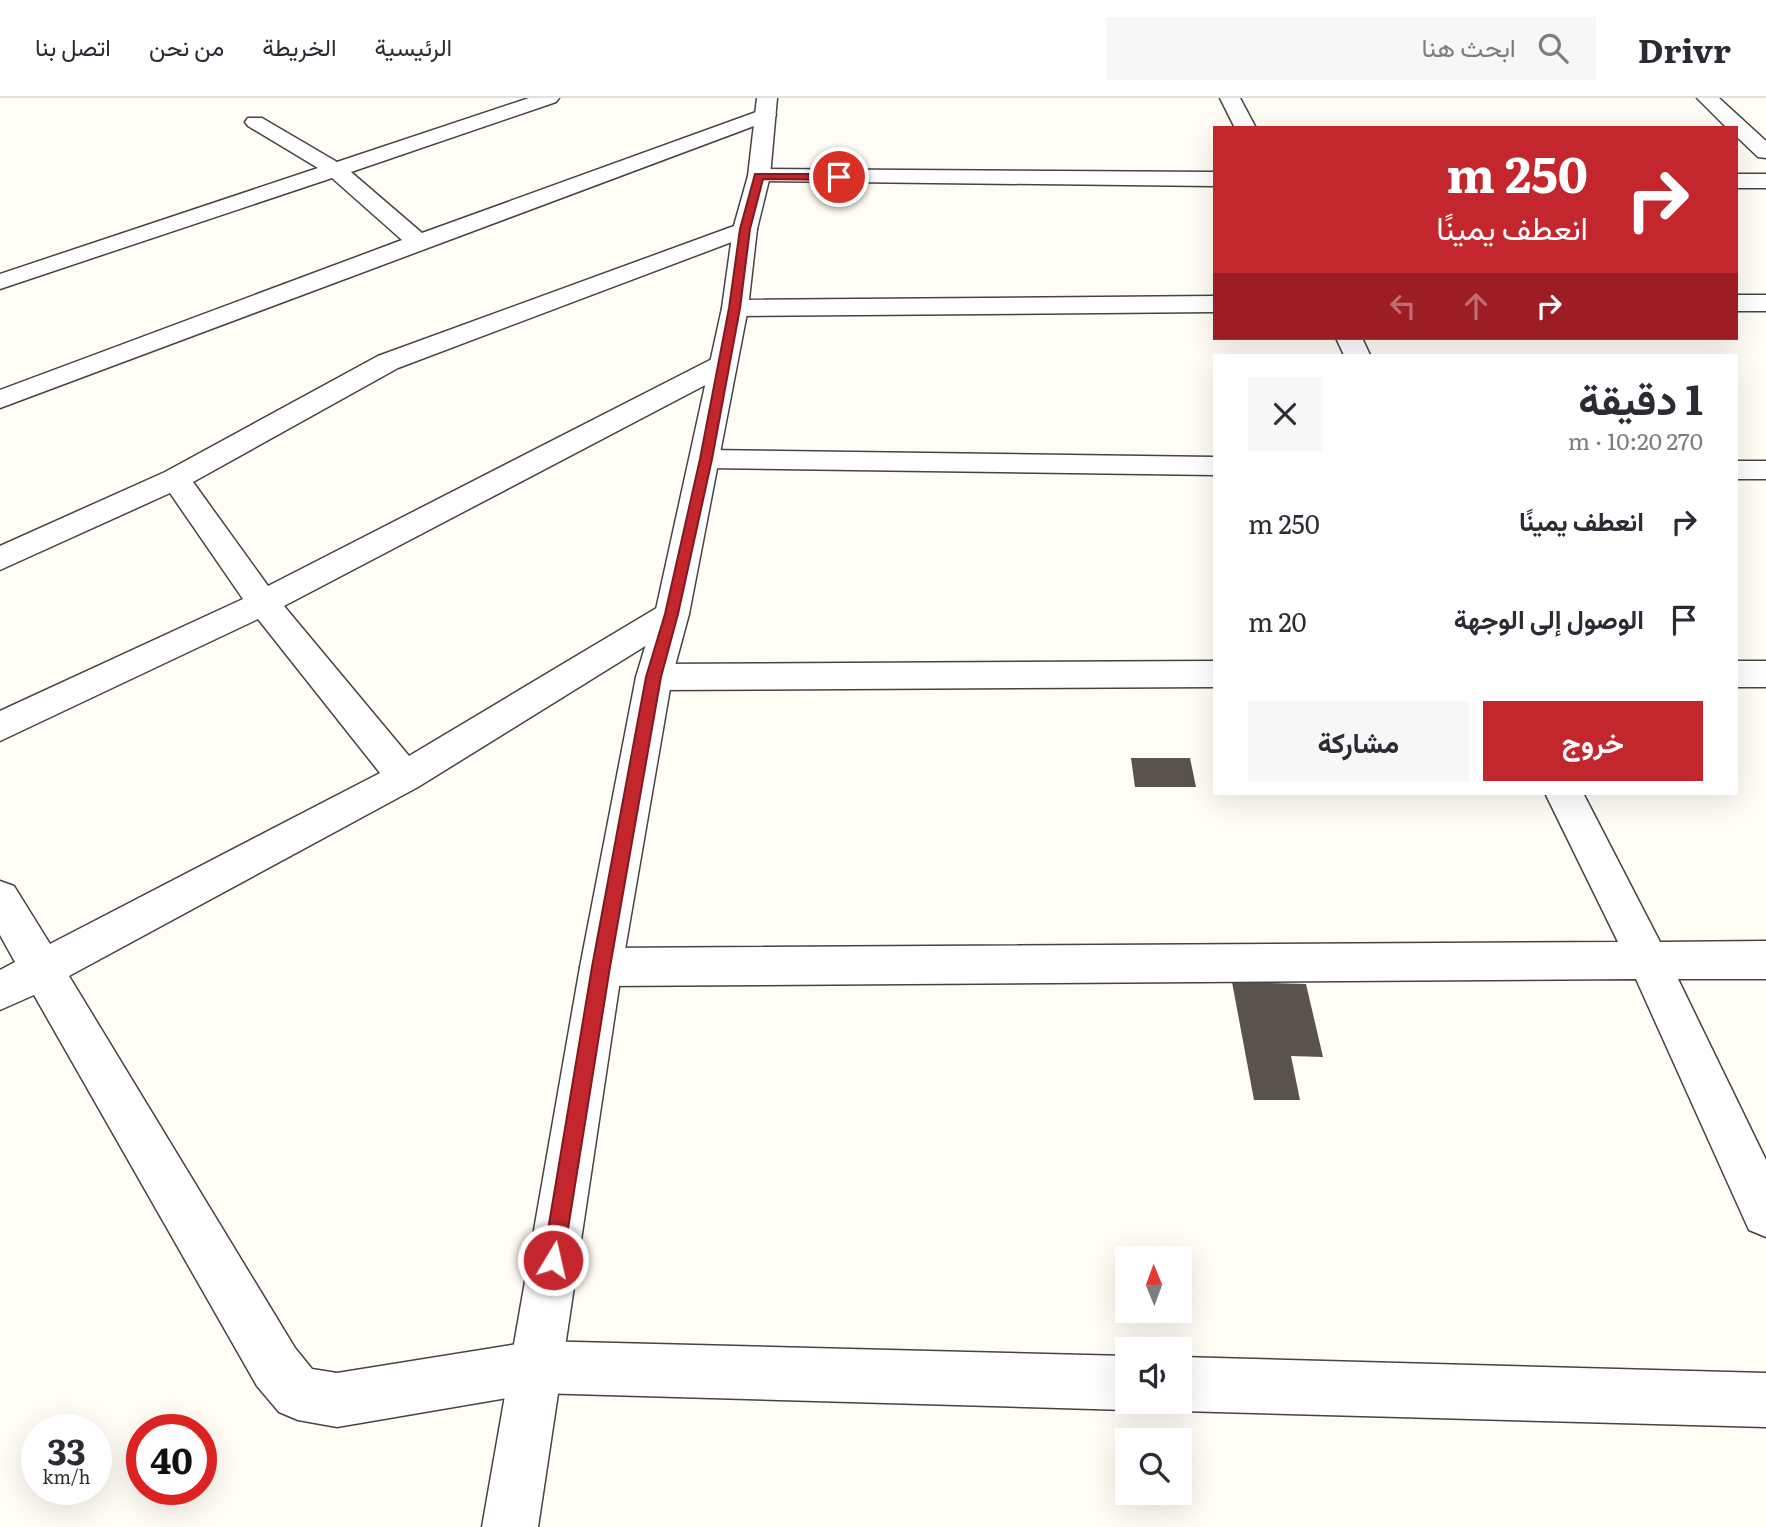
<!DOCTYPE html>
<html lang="ar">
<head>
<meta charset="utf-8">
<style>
	body { margin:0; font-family:Literata,Vazirmatn,serif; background:#f7f7f7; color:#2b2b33; direction:rtl; height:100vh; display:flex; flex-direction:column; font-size:26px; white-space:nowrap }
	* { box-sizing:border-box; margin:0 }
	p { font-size:23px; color:#7c7c81 }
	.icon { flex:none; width:38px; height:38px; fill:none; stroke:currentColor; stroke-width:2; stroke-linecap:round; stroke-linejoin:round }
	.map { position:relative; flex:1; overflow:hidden; direction:ltr }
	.panel { position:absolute; left:1213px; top:256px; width:525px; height:441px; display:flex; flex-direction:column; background:#fff; border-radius:0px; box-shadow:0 7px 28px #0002; direction:rtl }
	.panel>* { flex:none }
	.guide { position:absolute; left:1213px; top:28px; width:525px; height:214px; border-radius:0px; box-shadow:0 7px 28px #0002; direction:rtl; background:#c4262e; color:#fff; overflow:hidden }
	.needle { width:46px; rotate:359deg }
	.tools { position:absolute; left:1115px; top:1148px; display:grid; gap:14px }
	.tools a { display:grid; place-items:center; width:77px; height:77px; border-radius:0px; background:#fff; box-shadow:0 7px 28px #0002; font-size:35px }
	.speed { position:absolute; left:21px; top:1316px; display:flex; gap:14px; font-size:35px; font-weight:700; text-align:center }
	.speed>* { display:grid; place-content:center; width:91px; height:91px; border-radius:50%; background:#fff; box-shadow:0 7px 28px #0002; line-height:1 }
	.speed small { font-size:18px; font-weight:400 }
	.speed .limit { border:10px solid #d22; background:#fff; color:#111 }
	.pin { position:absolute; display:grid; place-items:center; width:60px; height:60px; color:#fff; margin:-30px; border:4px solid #fff; border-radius:50%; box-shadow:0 2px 7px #0007 }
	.me { position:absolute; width:77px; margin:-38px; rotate:9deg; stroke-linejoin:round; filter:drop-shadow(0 0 5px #0008) }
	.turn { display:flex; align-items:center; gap:24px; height:147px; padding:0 35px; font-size:32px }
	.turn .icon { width:91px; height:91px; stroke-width:2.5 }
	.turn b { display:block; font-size:49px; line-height:60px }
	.lanes { display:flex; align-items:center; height:66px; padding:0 35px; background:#0003; justify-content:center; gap:35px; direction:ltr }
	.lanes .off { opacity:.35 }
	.round { display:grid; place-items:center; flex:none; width:74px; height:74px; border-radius:0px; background:#f7f7f7 }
	.overview { display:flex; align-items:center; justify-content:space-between; height:119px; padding:0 35px }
	h1 { font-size:42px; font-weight:700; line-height:52px }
	.action { display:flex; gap:14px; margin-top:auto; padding:14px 35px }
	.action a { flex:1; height:80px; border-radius:0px; background:#c4262e; color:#fff; font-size:28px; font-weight:700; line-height:80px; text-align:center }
	.action a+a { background:#f7f7f7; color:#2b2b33 }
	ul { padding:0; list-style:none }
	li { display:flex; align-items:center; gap:21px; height:98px; padding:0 35px }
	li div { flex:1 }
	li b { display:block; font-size:26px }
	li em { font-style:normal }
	header { display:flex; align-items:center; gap:42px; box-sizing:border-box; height:98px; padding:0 35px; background:#fff; border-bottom:2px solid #e1e1e2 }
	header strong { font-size:33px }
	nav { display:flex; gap:38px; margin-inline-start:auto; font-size:24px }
	.search { width:490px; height:63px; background:#f7f7f7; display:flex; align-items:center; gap:18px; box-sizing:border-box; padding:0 24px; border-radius:0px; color:#7c7c81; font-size:26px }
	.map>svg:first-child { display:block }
</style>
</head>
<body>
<header>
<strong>Drivr</strong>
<div class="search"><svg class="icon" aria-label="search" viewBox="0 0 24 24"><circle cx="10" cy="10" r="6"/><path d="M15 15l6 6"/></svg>ابحث هنا</div>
<nav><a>الرئيسية</a><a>الخريطة</a><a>من نحن</a><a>اتصل بنا</a></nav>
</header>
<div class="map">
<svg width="1766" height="1429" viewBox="0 0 1766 1429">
	<rect width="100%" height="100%" fill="#fffdf5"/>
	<g fill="#5a524d">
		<polygon points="1131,660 1190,660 1196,689 1135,689"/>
		<polygon points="1232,884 1306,886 1323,959 1291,958 1300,1002 1254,1002"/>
	</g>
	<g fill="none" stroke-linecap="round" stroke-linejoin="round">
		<defs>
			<g id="minor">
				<polygon points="529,0 559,0 556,4 351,74 422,135 759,13 773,13 776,17 773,21 0,310 0,292 402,142 332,80 0,191 0,176 318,70 248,28 245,24 248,20 262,20 337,64"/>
				<polygon points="1220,0 1240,0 1256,30 1235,30"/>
				<polygon points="1697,0 1719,0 1766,43 1766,60 1758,59 1736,38 1736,30 1727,30"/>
				<polygon points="759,71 1214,74 1214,88 751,83 748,78 751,73"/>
				<rect x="1736" y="76" width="30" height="14"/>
				<polygon points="745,124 753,126 757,131 753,136 398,270 193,384 268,488 712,261 722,259 732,261 736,267 732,273 284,508 409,658 660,508 672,504 684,508 689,516 684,524 418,689 69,878 295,1250 312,1271 337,1275 536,1243 1127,1258 1127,1304 1146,1304 1127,1312 536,1295 337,1329 298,1322 279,1314 257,1288 34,897 0,912 0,872 15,864 0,837 0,783 14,788 50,846 380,675 258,521 0,643 0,613 243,501 170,395 0,472 0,448 165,374 378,258"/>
				<rect x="1736" y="197" width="30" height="16"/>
				<polygon points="1214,198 1214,214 735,218 726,215 722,210 726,205 735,202"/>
				<polygon points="1336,240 1362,240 1370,257 1344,257"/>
				<polygon points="706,352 1214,359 1214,377 706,370 696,367 691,361 696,355"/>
				<rect x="1736" y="363" width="30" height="18"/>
				<polygon points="1214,563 1214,589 654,592 642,588 636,579 642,570 654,566"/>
				<rect x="1736" y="563" width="30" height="26"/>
				<polygon points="1545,695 1583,695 1660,844 1766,843 1766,881 1678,881 1766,1062 1766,1139 1749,1132 1636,881 601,888 586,882 580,869 586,856 601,850 1618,844"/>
				<polygon points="1180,1259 1766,1275 1766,1329 1180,1313 1161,1304 1180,1304"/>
			</g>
			<polygon id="tertiary" points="757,0 777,0 770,78 757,131 748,210 689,516 672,579 622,869 538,1429 482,1429 580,869 636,579 655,516 722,210 733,131 748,78"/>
		</defs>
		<use href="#minor" stroke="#444" stroke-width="3"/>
		<use href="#tertiary" stroke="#444" stroke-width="3"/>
		<use href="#minor" fill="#fff" fill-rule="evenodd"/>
		<use href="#tertiary" fill="#fff" fill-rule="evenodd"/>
	</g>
	<polygon fill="#c4262e" stroke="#7f191e" stroke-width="2" points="755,76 839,76 844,79 839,82 763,81 750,131 740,210 712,361 678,516 661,579 610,869 563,1162 560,1170 553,1173 546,1170 543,1162 592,869 646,579 665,516 700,361 729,210 740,131"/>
</svg>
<div class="tools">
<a><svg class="needle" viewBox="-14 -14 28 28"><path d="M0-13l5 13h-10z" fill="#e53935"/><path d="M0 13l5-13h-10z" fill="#7c7c81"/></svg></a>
<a><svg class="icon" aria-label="sound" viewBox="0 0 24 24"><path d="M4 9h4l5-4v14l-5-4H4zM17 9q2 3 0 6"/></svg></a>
<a><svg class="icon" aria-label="search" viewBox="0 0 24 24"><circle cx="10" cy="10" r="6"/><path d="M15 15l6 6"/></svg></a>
</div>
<div class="speed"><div>33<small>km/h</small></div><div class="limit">40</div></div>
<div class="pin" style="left:839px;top:79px;background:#d93025"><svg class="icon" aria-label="arrive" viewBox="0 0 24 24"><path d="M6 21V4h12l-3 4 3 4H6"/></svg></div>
<svg class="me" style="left:553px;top:1162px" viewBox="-20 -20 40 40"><circle r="17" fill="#c4262e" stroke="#fff" stroke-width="3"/><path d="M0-11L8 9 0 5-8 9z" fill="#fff"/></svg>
<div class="guide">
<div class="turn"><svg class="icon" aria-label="right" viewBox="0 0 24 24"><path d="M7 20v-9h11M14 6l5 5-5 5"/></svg><div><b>250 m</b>انعطف يمينًا</div></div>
<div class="lanes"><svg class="icon off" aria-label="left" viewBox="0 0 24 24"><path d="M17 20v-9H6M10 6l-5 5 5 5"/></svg><svg class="icon off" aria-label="ahead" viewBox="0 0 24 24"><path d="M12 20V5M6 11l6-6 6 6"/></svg><svg class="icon" aria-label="right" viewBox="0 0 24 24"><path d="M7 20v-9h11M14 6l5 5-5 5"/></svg></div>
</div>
<section class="panel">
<div class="overview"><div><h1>1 دقيقة</h1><p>270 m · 10:20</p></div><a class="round"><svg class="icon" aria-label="close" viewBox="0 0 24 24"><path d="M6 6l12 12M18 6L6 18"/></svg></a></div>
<ul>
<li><svg class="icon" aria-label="right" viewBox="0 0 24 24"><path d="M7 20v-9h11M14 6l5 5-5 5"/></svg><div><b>انعطف يمينًا</b></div><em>250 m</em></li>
<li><svg class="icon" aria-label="arrive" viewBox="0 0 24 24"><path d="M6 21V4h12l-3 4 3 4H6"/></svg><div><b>الوصول إلى الوجهة</b></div><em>20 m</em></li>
</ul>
<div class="action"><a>خروج</a><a>مشاركة</a></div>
</section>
</div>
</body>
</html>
